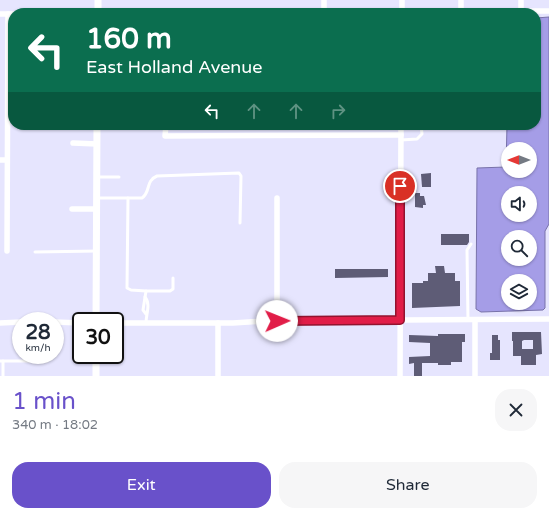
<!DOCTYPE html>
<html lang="en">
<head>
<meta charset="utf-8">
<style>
	body { margin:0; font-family:"Varela Round",sans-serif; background:#f6f6f7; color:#1f2937; height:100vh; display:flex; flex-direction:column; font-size:15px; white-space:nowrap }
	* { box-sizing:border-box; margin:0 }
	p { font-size:13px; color:#747a83 }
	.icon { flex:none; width:22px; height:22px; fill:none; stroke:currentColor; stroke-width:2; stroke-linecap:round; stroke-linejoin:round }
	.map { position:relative; height:376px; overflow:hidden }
	.sheet { display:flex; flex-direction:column; background:#fff; flex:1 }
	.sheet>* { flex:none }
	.banner { position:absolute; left:8px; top:8px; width:533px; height:122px; border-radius:16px; box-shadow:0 1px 3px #0004; background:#0b6e4f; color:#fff; overflow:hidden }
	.needle { width:26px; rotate:270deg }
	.controls { position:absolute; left:501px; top:142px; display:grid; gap:8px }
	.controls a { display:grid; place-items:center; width:36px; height:36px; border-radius:50%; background:#fff; box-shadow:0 1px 3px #0004; font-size:20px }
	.speed { position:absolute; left:12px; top:312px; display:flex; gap:8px; font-size:20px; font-weight:700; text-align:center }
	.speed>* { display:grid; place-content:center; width:52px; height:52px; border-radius:50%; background:#fff; box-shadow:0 1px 3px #0004; line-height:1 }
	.speed small { font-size:10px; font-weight:400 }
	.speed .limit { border:2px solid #111; border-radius:6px; background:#fff; color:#111 }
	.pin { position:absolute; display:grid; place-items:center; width:34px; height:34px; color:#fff; margin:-17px; border:2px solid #fff; border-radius:50%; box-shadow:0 1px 4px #0007 }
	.me { position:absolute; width:44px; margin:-22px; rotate:89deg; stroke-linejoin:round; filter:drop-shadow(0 0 3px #0008) }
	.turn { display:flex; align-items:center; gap:14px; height:84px; padding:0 12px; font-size:18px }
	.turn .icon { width:52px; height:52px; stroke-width:2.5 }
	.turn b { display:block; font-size:28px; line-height:34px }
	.lanes { display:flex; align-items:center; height:38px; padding:0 12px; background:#0003; justify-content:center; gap:20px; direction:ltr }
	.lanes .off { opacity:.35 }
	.round { display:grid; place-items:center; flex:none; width:42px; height:42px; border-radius:16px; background:#f6f6f7 }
	.summary { display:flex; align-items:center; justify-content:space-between; height:68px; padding:0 12px }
	h1 { font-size:24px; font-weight:600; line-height:30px; color:#6951ca }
	.button { display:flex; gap:8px; margin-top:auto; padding:8px 12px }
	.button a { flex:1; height:46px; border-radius:16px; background:#6951ca; color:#fff; font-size:16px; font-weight:600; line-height:46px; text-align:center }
	.button a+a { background:#f6f6f7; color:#1f2937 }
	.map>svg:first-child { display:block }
</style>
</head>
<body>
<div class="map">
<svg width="549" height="376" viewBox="0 0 549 376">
	<rect width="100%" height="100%" fill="#e6e5fe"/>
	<path fill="#a59de7" stroke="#7872a9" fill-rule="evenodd" d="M549,17V224L545,231V308L543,310L481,312L476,309L477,168L506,167L507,125H536V18ZM508,149H530V171H508ZM508,193H530V215H508ZM508,237H530V259H508ZM508,281H530V303H508Z"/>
	<g fill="#5e5c76" fill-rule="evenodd">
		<polygon points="431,173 431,187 422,187 421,174"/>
		<polygon points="415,193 420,193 420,196 424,196 426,205 423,205 423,208 415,207"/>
		<polygon points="441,234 469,234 469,242 467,245 441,245"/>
		<polygon points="435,266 444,266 445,273 455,273 455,281 460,281 460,306 412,308 412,283 423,283 423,281 428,281 428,273 436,273"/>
		<polygon points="335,269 388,269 388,277 335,278"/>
		<path d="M512,332H541L542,354L536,355V365H521V356H513V341H512ZM524,340H533V349H522V341Z"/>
		<polygon points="438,334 465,334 465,342 462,342 462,362 451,362 451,365 438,365 438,363 422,363 422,376 414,376 414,363 409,364 409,357 430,356 430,343 409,342 409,335 438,336"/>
		<polygon points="492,335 498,335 498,340 500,340 500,360 490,360 490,353 492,353"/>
	</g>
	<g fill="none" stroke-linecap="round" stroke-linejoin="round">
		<g stroke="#fff" stroke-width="3">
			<polyline points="401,140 417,139 422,134 421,125"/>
			<polyline points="97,177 119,177"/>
			<path d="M97,198H142C151,192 145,181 157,176L239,173L241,176L240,223"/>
			<polyline points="128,198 127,288 131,290 146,291 143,310 146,314"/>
			<polyline points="35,252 97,251"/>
			<polyline points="146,291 170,291 173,289 173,278"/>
			<path d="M145,297C151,304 146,314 146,323"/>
			<polyline points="468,320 467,250 471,244"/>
			<polyline points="0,361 47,361 47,355"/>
			<polyline points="3,361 3,376"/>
		</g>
		<g stroke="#fff" stroke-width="5.5">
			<polyline points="324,0 324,12"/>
			<polyline points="521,0 521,11"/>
			<polyline points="461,12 461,0"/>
			<polyline points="252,13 446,11 549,11"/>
			<polyline points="402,13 402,0"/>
			<polyline points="0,14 13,14"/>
			<polyline points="166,125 165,136 401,135"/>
			<polyline points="73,143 97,144"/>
			<polyline points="0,160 7,160"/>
			<polyline points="72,209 97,209"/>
			<polyline points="7,251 8,14"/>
			<polyline points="277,321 277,198"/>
			<polyline points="55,322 81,323"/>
			<polyline points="0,323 21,322"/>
			<polyline points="115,323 233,323 265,321 549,319"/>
			<polyline points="218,376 218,323"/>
			<polyline points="400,376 401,125"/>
			<polyline points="475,376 475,320"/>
		</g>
		<g stroke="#fff" stroke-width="7">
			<polyline points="98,0 98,13"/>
			<polyline points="96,321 97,125"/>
			<polyline points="96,376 96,355"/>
		</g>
	</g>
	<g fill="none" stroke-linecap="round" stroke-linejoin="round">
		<defs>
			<polyline id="route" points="277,321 400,320 400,186"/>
		</defs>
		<use href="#route" stroke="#92132f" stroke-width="10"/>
		<use href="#route" stroke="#e11d48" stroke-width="7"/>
	</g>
</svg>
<div class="controls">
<a><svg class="needle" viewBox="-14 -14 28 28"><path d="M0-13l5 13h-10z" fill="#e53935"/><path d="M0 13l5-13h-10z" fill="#747a83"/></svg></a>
<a><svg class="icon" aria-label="sound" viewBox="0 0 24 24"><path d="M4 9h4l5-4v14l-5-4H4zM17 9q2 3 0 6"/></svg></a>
<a><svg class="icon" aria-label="search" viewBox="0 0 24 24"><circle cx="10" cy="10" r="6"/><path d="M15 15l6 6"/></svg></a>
<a><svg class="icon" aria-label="layers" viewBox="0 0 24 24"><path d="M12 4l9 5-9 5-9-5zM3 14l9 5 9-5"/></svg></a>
</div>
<div class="speed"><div>28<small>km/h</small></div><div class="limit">30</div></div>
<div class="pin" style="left:400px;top:186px;background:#d93025"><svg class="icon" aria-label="arrive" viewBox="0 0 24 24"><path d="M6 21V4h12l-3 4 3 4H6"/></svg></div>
<svg class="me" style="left:277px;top:321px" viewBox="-20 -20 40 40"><circle r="19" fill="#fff"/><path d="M0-13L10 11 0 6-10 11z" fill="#e11d48"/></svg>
<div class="banner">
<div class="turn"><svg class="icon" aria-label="left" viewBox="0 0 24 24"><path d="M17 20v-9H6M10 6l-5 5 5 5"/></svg><div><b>160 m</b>East Holland Avenue</div></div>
<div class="lanes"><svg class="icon" aria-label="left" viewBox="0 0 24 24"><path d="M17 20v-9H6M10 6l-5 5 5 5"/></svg><svg class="icon off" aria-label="ahead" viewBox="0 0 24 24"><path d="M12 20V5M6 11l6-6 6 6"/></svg><svg class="icon off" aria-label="ahead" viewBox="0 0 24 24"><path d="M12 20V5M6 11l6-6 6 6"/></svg><svg class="icon off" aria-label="right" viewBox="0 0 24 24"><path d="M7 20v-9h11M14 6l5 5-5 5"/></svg></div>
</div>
</div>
<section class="sheet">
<div class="summary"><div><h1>1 min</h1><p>340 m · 18:02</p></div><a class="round"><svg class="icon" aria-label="close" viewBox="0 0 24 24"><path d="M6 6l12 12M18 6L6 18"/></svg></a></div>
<div class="button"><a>Exit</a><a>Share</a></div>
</section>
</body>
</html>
